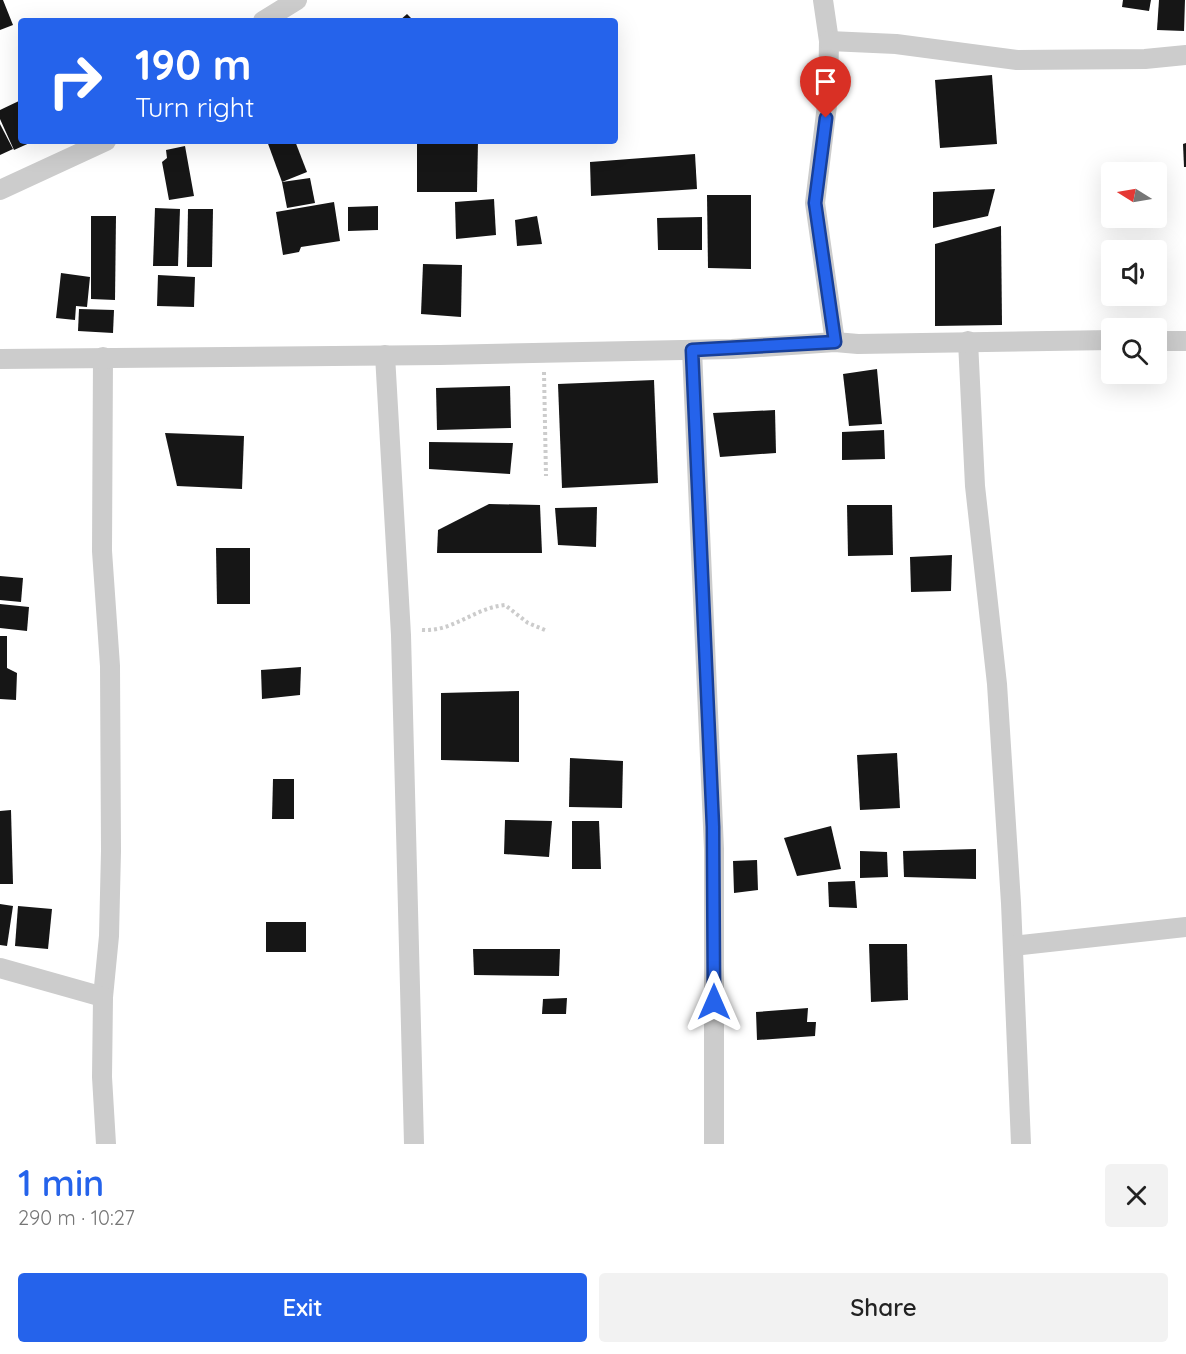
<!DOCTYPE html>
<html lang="en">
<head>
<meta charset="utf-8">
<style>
	body { margin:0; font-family:Quicksand,sans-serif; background:#f2f2f2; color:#222; height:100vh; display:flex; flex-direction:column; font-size:22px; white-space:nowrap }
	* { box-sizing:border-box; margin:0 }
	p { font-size:20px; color:#767676 }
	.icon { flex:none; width:33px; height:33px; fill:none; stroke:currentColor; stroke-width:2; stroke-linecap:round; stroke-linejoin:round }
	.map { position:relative; height:1144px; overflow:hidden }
	.side { display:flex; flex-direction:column; background:#fff; flex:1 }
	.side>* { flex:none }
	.guide { position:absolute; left:18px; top:18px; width:600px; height:126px; border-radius:6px; box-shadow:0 6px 24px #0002; background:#2563eb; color:#fff; overflow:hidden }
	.needle { width:39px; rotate:281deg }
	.controls { position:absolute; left:1101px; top:162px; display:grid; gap:12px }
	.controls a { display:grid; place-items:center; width:66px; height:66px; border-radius:6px; background:#fff; box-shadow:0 6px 24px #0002; font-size:30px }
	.pin { position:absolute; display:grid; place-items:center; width:51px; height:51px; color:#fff; margin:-62px -26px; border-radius:50% 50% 50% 0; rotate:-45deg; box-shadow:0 0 6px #0007 }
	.pin .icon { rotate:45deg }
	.me { position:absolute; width:66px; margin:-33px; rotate:0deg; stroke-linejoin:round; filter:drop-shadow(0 0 4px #0008) }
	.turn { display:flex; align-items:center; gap:21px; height:126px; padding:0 18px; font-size:27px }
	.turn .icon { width:78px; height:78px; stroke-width:2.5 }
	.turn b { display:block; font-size:42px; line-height:51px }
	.round { display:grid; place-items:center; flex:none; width:63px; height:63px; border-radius:6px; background:#f2f2f2 }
	.summary { display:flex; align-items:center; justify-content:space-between; height:102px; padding:0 18px }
	h1 { font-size:36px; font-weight:600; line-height:45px; color:#2563eb }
	.button { display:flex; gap:12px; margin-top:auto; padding:12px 18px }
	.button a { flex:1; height:69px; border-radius:6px; background:#2563eb; color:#fff; font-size:24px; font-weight:600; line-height:69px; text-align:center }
	.button a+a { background:#f2f2f2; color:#222 }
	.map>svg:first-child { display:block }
</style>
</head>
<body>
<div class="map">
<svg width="1186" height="1144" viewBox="0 0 1186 1144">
	<rect width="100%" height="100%" fill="#fff"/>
	<g fill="#161616">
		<polygon points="0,0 3,0 13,25 0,30"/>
		<polygon points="1123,0 1151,0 1149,11 1122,7"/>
		<polygon points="1159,0 1185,0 1184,31 1157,30"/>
		<polygon points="407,14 414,21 399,21"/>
		<polygon points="992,75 997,144 940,148 935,80"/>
		<polygon points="21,100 21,141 34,141 14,150 0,119 0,110"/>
		<polygon points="0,124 13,149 0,155"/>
		<polygon points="267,141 295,141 307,172 282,182"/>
		<polygon points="417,141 478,141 477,192 417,192"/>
		<polygon points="1186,143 1186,167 1184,167 1183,144"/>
		<polygon points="185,146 194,196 169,200 162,162 167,158 166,150"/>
		<polygon points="695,154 697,189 591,196 590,162"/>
		<polygon points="310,178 315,203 287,208 282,182"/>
		<polygon points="995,189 988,216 933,228 933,192"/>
		<polygon points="707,195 751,195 751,269 708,268"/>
		<polygon points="494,199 496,235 456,239 455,202"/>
		<polygon points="334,202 340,241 301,247 299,252 283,255 276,212"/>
		<polygon points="378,206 378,230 348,231 348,207"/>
		<polygon points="155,208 180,209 178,266 153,266"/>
		<polygon points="188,209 213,209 212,267 187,267"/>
		<polygon points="91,216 116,216 115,300 91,299"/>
		<polygon points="537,216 542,244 517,246 515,220"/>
		<polygon points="702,217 702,250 658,250 657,218"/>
		<polygon points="1001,226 1002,325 935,326 935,244"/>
		<polygon points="423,264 462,265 461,317 421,314"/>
		<polygon points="61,273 90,277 87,307 76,306 75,320 56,318"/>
		<polygon points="158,275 195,277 194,307 157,306"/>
		<polygon points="79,309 114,310 113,333 78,331"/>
		<polygon points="877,369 882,424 849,426 843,374"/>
		<polygon points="654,380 658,483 562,488 558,384"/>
		<polygon points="510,386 511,428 437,430 436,388"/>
		<polygon points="775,410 776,453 720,457 713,413"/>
		<polygon points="884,430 885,459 842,460 842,432"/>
		<polygon points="165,433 244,436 242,489 177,486"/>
		<polygon points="429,442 513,443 510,474 429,469"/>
		<polygon points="489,504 540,505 542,553 437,553 438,530"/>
		<polygon points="847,505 892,505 893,555 848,556"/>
		<polygon points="597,507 596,547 558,545 555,508"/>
		<polygon points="216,548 250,548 250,604 217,604"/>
		<polygon points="952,555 951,591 911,592 910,557"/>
		<polygon points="0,576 23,578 21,602 0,600"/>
		<polygon points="0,604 29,607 27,631 0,628"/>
		<polygon points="0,636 7,636 7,668 17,673 16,700 0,699"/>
		<polygon points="301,667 300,695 262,699 261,670"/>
		<polygon points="519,691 519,762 441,760 441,693"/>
		<polygon points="897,753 900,808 860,810 857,755"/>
		<polygon points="570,758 623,761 622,808 569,807"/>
		<polygon points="273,779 294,779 294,819 272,819"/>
		<polygon points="11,810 13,884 0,884 0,811"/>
		<polygon points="505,820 552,821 549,857 504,854"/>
		<polygon points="572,821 599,821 601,869 572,869"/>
		<polygon points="831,826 841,869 797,876 784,838"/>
		<polygon points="976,849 976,879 904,877 903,851"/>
		<polygon points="860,851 887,852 888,877 860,878"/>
		<polygon points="757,860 758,890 734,893 733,861"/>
		<polygon points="855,881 857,908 829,907 828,882"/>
		<polygon points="0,904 13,906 7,946 0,945"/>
		<polygon points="18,906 52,909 48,949 15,946"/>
		<rect x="266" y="922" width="40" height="30"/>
		<polygon points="869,944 907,944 908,1000 871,1002"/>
		<polygon points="473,949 560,949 559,976 474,975"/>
		<polygon points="567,998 566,1014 542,1014 543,999"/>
		<polygon points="808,1008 807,1022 816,1022 815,1036 757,1040 756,1012"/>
	</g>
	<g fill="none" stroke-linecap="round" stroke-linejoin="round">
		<g stroke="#ccc" stroke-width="4" stroke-dasharray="3 3" stroke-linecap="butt">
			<polyline points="544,372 546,476"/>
			<path d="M422,630C453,632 474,608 505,605L528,623L545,630"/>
		</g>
		<g stroke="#ccc" stroke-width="20">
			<polyline points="823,0 829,41 828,97 815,203 835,342"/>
			<polyline points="263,21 297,0"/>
			<polyline points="829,41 896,44 1017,60 1145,59 1186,55"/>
			<polyline points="0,190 106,141"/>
			<polyline points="968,341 975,486 997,684 1011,903 1021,1144"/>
			<polyline points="1156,341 1186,341"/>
			<polyline points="692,350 714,849 714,1144"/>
			<polyline points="385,355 401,635 414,1144"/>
			<polyline points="103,357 102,551 110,666 111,851 109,936 103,997 102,1077 106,1144"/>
			<polyline points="0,359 440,355 732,349 835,342 858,344 1112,340"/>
			<polyline points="1013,946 1186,927"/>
			<polyline points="0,968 103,997"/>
		</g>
	</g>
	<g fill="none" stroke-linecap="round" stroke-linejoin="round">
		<defs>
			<polyline id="route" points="714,1002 713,827 692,350 835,342 815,203 826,118"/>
		</defs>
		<use href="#route" stroke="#184099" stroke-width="15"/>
		<use href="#route" stroke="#2563eb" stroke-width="10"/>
	</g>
</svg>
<div class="controls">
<a><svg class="needle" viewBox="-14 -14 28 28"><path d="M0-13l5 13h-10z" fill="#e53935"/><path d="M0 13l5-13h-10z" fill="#767676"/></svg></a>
<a><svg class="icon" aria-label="sound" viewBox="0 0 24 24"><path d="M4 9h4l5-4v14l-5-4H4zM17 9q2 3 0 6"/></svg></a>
<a><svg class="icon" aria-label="search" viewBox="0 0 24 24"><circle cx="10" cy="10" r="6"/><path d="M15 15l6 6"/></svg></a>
</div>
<div class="pin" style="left:826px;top:118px;background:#d93025"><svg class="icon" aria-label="arrive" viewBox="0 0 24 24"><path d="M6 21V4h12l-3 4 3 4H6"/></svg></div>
<svg class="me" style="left:714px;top:1002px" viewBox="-20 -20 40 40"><path d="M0-17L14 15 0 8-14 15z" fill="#2563eb" stroke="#fff" stroke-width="4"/></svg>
<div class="guide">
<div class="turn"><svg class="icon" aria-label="right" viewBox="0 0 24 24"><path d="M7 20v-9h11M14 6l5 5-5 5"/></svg><div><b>190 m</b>Turn right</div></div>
</div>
</div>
<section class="side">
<div class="summary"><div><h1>1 min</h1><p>290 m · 10:27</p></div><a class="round"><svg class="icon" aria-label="close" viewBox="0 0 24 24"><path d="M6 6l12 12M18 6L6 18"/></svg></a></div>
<div class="button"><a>Exit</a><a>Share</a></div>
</section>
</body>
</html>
